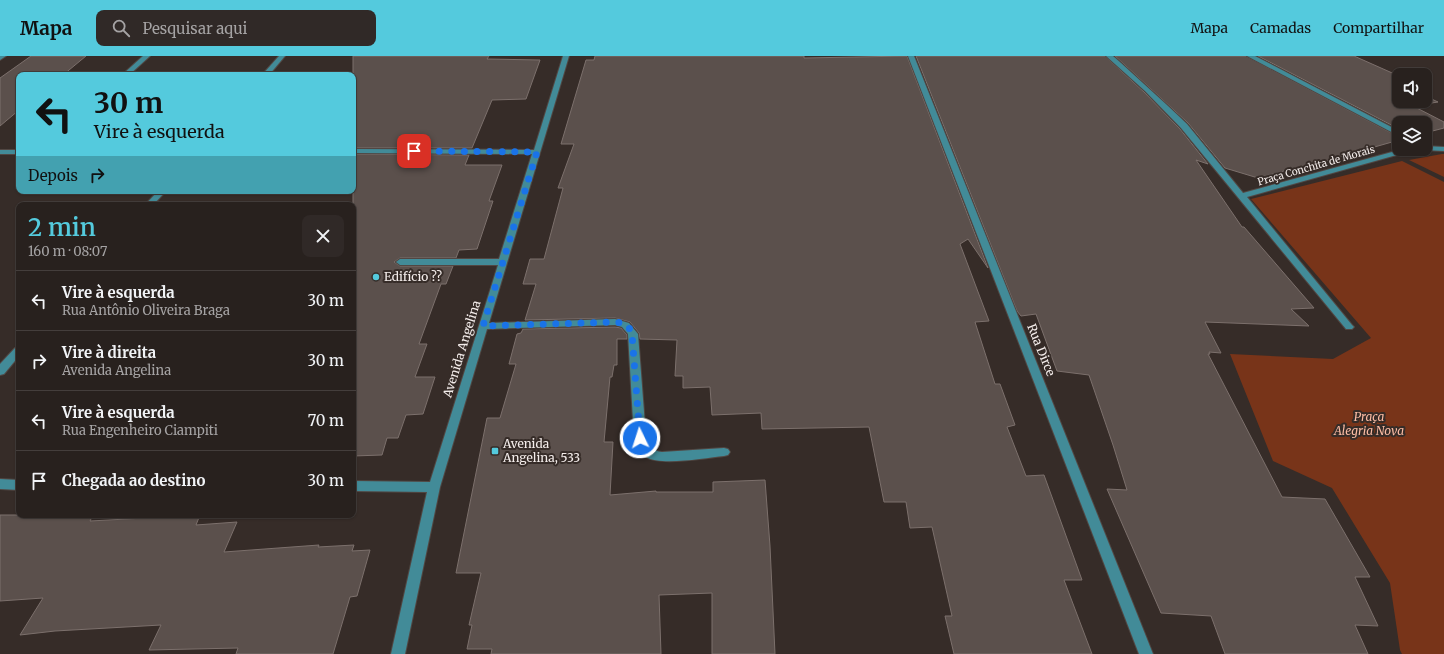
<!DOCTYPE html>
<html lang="pt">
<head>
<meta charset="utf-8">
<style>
	body { margin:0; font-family:Merriweather,serif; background:#302927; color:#f1f3f6; height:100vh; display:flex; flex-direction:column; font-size:15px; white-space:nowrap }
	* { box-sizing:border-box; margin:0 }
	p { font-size:13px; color:#a5a3a4 }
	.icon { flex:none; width:22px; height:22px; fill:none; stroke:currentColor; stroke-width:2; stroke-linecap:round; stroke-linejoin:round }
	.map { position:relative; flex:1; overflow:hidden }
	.drawer { position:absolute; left:16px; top:146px; width:340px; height:316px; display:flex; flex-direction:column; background:#28211e; border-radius:8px; box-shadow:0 1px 3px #0004,0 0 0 1px #443e3c }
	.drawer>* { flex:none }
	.banner { position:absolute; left:16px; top:16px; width:340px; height:122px; border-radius:8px; box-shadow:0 1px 3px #0004,0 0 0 1px #443e3c; background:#54cadd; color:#111; overflow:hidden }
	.fabs { position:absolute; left:1392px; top:12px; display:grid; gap:8px }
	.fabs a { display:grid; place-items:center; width:40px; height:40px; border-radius:8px; background:#28211e; box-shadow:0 1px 3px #0004,0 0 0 1px #443e3c; font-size:20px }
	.pin { position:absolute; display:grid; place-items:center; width:34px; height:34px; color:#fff; margin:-17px; border-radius:8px; box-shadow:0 2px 6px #0006 }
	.me { position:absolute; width:44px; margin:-22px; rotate:356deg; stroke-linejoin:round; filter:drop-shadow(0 0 3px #0008) }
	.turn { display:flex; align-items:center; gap:14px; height:84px; padding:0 12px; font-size:18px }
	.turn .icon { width:52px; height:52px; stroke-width:2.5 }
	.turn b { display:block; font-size:28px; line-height:34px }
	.then { display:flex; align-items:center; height:38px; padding:0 12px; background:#0003; gap:8px; font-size:15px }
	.round { display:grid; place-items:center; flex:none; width:42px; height:42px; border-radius:8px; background:#302927 }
	.overview { display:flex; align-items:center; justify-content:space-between; height:68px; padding:0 12px }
	h1 { font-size:24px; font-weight:600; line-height:30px; color:#54cadd }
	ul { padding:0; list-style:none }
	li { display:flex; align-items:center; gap:12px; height:60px; padding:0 12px; border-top:1px solid #443e3c }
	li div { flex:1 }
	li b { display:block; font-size:15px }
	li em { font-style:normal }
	header { display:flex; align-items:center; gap:24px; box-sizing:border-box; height:56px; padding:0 20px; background:#54cadd; color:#111 }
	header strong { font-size:19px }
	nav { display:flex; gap:22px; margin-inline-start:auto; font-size:14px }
	.search { width:280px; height:36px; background:#302927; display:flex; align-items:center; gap:10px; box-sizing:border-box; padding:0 14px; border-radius:8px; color:#a5a3a4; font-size:15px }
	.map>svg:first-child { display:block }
</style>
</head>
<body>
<header>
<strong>Mapa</strong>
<div class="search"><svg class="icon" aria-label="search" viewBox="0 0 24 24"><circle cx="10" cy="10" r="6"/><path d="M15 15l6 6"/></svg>Pesquisar aqui</div>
<nav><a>Mapa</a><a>Camadas</a><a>Compartilhar</a></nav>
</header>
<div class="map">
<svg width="1444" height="598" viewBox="0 0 1444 598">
	<rect width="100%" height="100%" fill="#362c28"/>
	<g fill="#783419">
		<polygon points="1442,98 1444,98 1444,121 1409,104"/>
		<polygon points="1402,105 1444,126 1444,598 1402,598 1400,594 1390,527 1332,432 1273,405 1230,298 1333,303 1371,282 1251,143"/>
	</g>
	<g fill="#5b504c" stroke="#7c706c">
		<polygon points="31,0 86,0 63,19 19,19 19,54 0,70 0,22"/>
		<polygon points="353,0 489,0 487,3 540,4 526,43 492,44 472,92 353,92"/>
		<polygon points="595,0 804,0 804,2 907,0 988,212 968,183 960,188 989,265 975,266 995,328 1000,328 1015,369 1007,371 1026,420 1044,419 1082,524 1064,524 1092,598 954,598 945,560 952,560 932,471 910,472 906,446 884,446 869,371 762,373 761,357 712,359 710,331 683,332 683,320 675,320 677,284 640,283 639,277 630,266 615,262 525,264 536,228 523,228 530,203 544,203 563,132 558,132 574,88 561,88 586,4 594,4"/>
		<polygon points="916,0 1105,0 1144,36 1180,73 1208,108 1196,104 1242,171 1244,171 1314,252 1291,253 1309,270 1205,266 1221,297 1209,296 1210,298 1208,298 1282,441 1325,443 1370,521 1355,521 1378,570 1355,569 1368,598 1225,598 1211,560 1161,557 1107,433 1127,434 1113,389 1089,319 1057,315 1036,258 1021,260 1017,255"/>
		<polygon points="1115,0 1246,0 1399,81 1399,84 1301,112 1299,111 1258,122 1225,112 1188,67"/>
		<polygon points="1258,0 1354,0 1399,20 1399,45 1425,45 1425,40 1438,46 1413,50 1444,66 1444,72 1425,77 1425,67 1399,67 1399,73"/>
		<polygon points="353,98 469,99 465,109 502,109 489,145 493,145 477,193 459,194 456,202 400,202 394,206 400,210 453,210 446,228 441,228 419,288 427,288 415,321 435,321 423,358 406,359 398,382 387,382 382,399 353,400"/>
		<polygon points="615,271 621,272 627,279 627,283 617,283 617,309 614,309 612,321 610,321 604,386 613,386 610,439 656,435 656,436 713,436 713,426 765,424 770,490 775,598 712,598 712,537 659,539 661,598 491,598 492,593 467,593 472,569 469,569 481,517 456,517 487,362 500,362 516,308 509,308 517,278 521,277 523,273"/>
		<polygon points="0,459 93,459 90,465 200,459 196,469 237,466 224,496 319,489 318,491 354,489 352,495 370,494 357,540 350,541 333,598 236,598 238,592 149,594 161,569 55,575 20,579 43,542 0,545"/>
	</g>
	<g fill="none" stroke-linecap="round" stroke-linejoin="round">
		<defs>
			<g id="minor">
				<polygon points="0,0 6,0 0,4"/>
				<polygon points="143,0 150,0 129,19 122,19"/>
				<polygon points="279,0 285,0 269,19 262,19"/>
				<path d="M563,0H569L489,267L615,263L629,267L638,278L646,382C649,390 653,395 662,396L724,392L728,393L730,396L728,399L724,400C706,402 660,410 646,401C640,397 637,388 634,382L628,278L622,271L615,269L487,273L440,431L405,598H391L427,436L353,435V425L430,426L498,209H400L396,206L400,203H499L532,98L353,97V93L534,94Z"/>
				<polygon points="908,0 914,0 1153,598 1139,598"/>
				<polygon points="1106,0 1113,0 1121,7 1168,50 1187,68 1243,137 1392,96 1408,93 1425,93 1425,90 1444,91 1444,95 1423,94 1393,100 1247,141 1352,269 1354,271 1352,273 1346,273 1181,72 1145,35"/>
				<polygon points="1247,0 1255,0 1399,75 1399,80"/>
				<rect x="0" y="94" width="19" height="4"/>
				<polygon points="158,135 166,135 153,149 145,149"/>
				<polygon points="19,291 19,300 4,318 0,319 0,308 15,292"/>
				<polygon points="0,423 19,424 19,434 0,433"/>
			</g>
		</defs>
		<use href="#minor" stroke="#514743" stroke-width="2"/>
		<use href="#minor" fill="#428b98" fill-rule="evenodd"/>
	</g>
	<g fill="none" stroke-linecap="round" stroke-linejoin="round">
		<path stroke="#1a73e8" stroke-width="7" stroke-dasharray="0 12.6" d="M414,95L537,96L483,270L615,266C624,267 629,269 632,278L640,382"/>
	</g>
	<g fill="#54cadd" stroke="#362c28" stroke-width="1.5">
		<circle cx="376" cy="221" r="4"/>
		<rect x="491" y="391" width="8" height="8" rx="2"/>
	</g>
	<g text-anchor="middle" stroke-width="4" stroke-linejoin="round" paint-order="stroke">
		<g font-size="10" fill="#f4edeb" stroke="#362c28">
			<text transform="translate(1316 109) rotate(-16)" y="4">Praça Conchita de Morais</text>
		</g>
		<g font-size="12" fill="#f4edeb" stroke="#362c28" text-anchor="start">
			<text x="384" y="225">Edifício ??</text>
			<text x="503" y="392">Avenida<tspan x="503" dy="14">Angelina, 533</tspan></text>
		</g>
		<g font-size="12" fill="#f4edeb" stroke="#362c28">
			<text transform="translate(462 293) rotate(-73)" y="4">Avenida Angelina</text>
			<text transform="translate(1041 294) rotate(68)" y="4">Rua Dirce</text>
		</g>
		<g font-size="12" font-style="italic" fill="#fbbba3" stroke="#362c28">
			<text x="1369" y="365">Praça<tspan x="1369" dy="14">Alegria Nova</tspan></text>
		</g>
	</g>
</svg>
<div class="fabs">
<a><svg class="icon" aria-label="sound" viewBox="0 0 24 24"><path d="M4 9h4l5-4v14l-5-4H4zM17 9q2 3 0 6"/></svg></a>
<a><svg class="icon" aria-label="layers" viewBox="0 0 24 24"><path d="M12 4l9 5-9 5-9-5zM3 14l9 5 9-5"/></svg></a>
</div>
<div class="pin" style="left:414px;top:95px;background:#d93025"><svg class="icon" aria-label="arrive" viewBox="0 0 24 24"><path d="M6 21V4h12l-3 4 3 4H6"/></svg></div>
<svg class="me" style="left:640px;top:382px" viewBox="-20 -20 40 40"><circle r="17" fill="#1a73e8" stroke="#fff" stroke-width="3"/><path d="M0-11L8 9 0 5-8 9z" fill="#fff"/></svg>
<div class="banner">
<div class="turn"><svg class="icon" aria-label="left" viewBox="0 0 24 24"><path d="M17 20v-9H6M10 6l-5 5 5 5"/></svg><div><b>30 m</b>Vire à esquerda</div></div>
<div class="then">Depois<svg class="icon" aria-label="right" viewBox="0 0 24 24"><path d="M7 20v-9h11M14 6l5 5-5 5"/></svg></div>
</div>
<section class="drawer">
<div class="overview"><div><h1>2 min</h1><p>160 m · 08:07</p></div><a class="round"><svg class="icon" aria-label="close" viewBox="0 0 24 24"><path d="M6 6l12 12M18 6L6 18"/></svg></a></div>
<ul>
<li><svg class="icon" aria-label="left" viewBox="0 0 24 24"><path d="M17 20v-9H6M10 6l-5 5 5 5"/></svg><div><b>Vire à esquerda</b><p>Rua Antônio Oliveira Braga</p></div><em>30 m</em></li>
<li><svg class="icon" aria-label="right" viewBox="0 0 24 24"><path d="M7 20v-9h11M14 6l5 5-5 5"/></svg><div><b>Vire à direita</b><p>Avenida Angelina</p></div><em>30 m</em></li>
<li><svg class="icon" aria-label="left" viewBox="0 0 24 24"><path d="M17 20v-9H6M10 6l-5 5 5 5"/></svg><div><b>Vire à esquerda</b><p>Rua Engenheiro Ciampiti</p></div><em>70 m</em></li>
<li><svg class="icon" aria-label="arrive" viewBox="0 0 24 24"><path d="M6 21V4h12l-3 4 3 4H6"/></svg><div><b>Chegada ao destino</b></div><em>30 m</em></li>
</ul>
</section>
</div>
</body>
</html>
